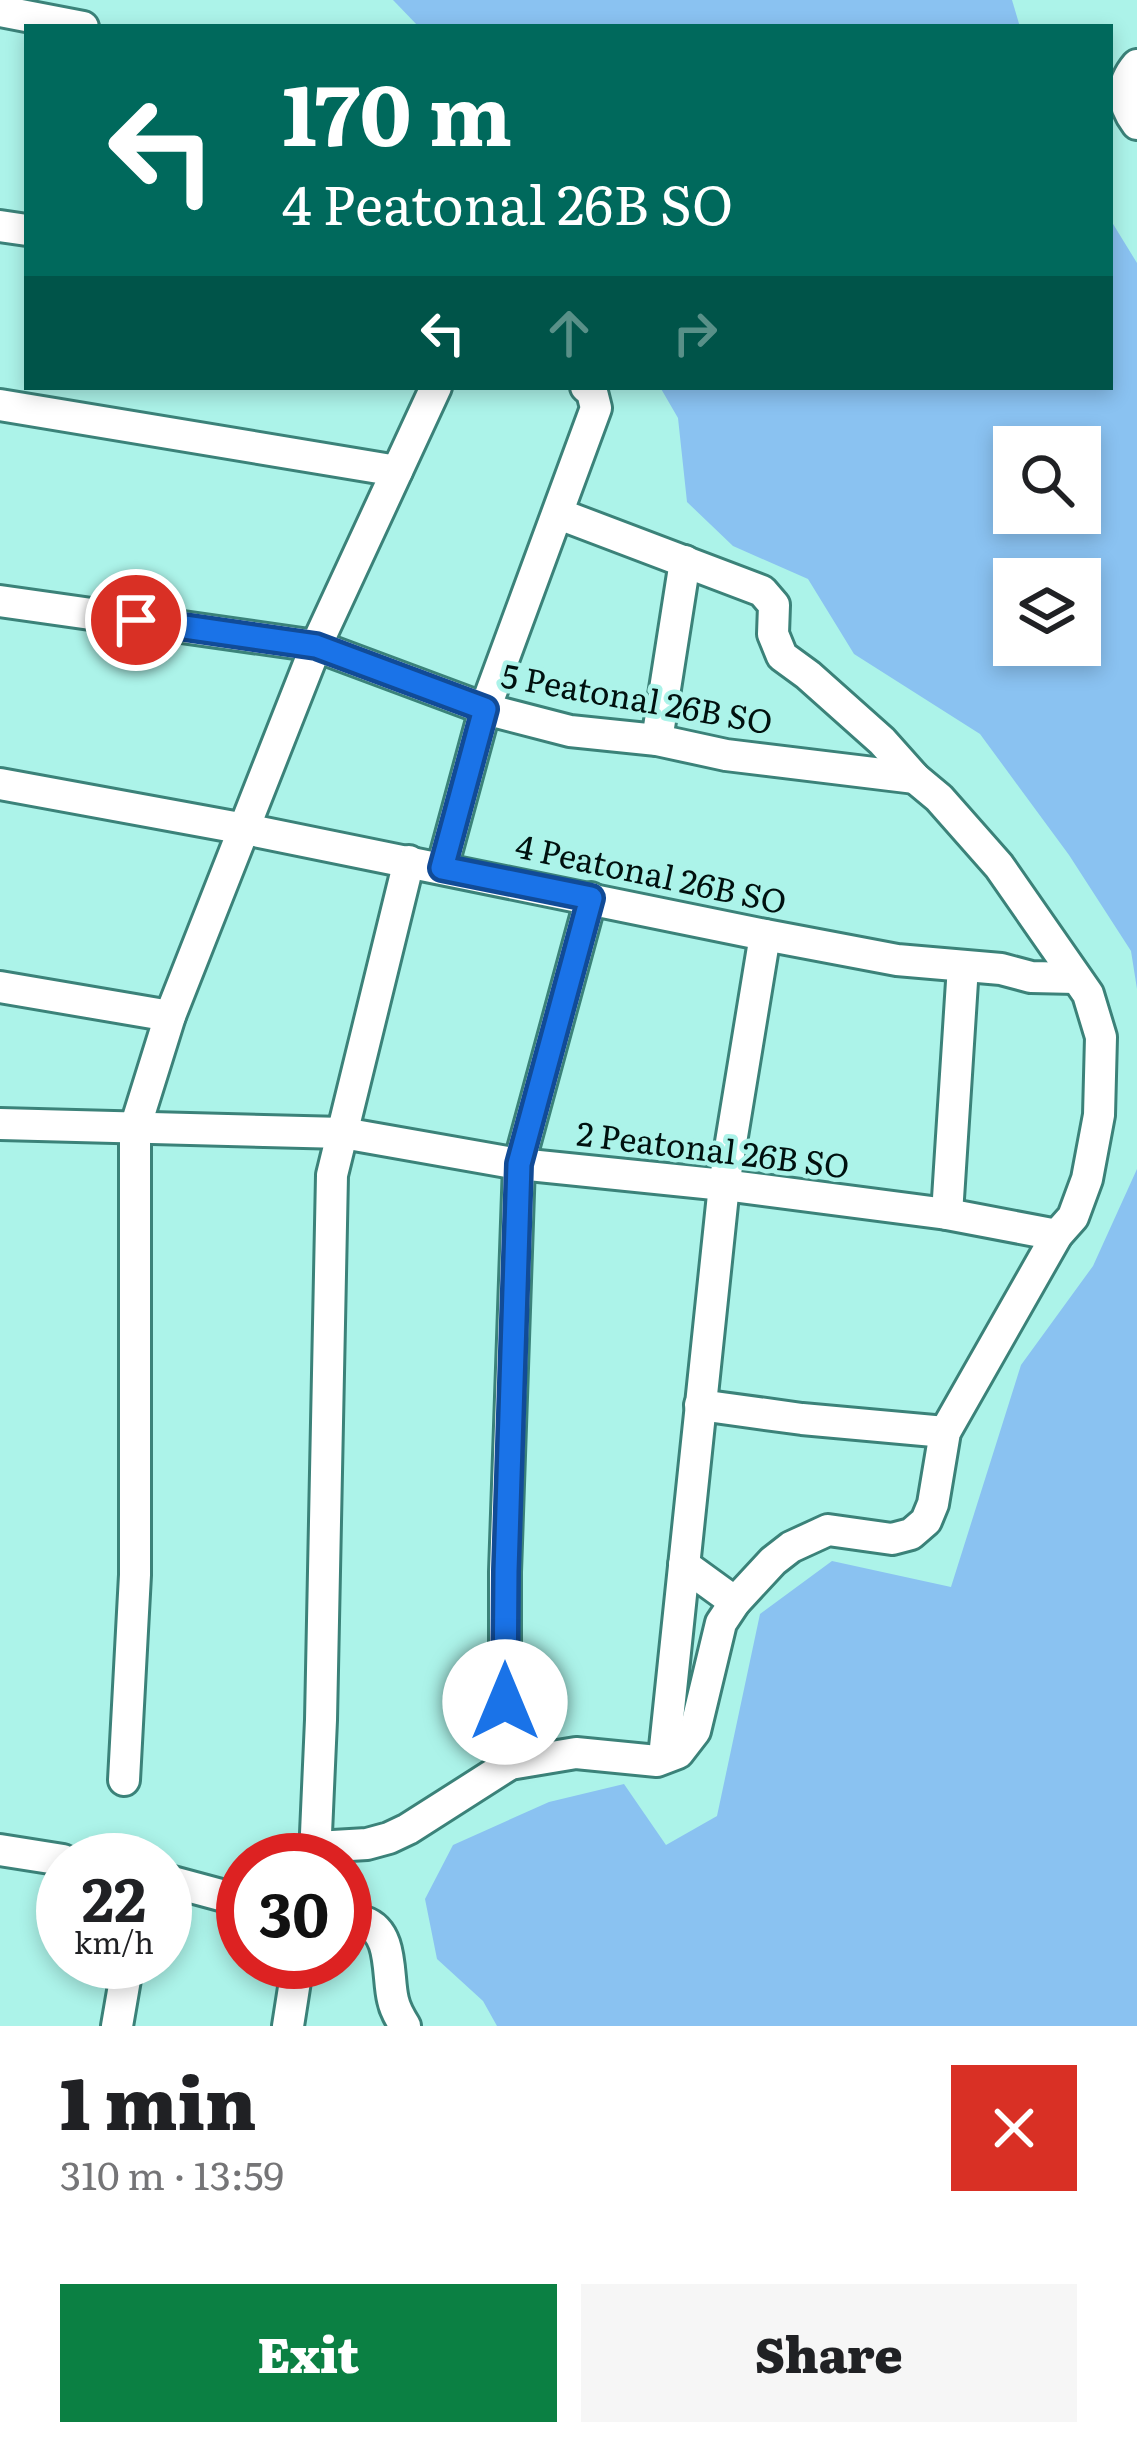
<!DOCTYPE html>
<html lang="en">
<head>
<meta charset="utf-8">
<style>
	body { margin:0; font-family:Literata,serif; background:#f6f6f6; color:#202124; height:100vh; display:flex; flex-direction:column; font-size:45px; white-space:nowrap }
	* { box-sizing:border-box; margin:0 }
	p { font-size:39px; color:#757577 }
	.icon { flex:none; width:66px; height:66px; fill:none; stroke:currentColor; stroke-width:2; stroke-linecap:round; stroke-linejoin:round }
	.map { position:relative; height:2026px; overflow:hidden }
	.drawer { display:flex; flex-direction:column; background:#fff; flex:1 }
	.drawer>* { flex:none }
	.banner { position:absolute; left:24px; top:24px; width:1089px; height:366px; border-radius:0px; box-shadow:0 6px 18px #0003; background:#00695c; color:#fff; overflow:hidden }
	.controls { position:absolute; left:993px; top:426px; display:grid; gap:24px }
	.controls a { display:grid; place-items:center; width:108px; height:108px; border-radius:0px; background:#fff; box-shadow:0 6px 18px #0003; font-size:60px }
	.speed { position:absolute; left:36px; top:1833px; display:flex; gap:24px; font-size:60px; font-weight:700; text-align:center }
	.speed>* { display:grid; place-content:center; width:156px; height:156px; border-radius:50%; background:#fff; box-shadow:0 6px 18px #0003; line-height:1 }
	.speed small { font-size:30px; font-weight:400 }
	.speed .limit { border:18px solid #d22; background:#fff; color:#111 }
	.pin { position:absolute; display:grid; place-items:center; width:102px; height:102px; color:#fff; margin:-51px; border:6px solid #fff; border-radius:50%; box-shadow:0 3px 12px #0007 }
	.me { position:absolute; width:132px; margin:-66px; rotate:0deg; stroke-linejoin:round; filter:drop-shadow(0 0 9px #0008) }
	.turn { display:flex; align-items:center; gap:42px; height:252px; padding:0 60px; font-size:54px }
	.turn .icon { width:156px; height:156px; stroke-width:2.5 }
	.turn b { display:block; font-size:84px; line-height:102px }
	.lanes { display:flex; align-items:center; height:114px; padding:0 60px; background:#0003; justify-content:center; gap:60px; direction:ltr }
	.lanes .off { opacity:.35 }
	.round { display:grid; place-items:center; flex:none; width:126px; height:126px; border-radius:0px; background:#f6f6f6 }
	.overview { display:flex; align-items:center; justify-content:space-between; height:204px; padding:0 60px }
	h1 { font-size:72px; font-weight:800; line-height:90px }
	.button { display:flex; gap:24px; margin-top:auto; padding:24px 60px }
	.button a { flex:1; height:138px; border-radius:0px; background:#0b8043; color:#fff; font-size:48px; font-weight:800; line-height:138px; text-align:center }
	.button a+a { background:#f6f6f6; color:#202124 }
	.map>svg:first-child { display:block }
</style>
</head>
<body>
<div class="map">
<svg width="1137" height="2026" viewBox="0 0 1137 2026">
	<rect width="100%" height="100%" fill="#acf3e9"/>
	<g fill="#8ac2f1" fill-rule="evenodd">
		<polygon points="393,0 1012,0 1020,27 419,27"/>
		<path d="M1110,219L1137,263V989L1131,951L1069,855L980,734L854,654L808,579L733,546L687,502L678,418L660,387H1110ZM1014,447H1080V513H1014ZM1080,579V645H1014V579Z"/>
		<polygon points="1137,1169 1137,2026 497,2026 483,2001 437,1959 425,1899 453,1845 549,1802 624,1784 666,1845 717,1816 760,1614 832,1561 951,1587 1021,1365 1093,1266"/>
	</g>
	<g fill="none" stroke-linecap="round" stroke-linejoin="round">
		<defs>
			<g id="street">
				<polyline points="0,11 83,27"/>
				<path d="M1137,65C1120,85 1122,104 1137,124"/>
				<polyline points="0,226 27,230"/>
				<polyline points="0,405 397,471"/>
				<polyline points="0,601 316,646 485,709 570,731 657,740 726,755 915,778"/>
				<polyline points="657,740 685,561"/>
				<polyline points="0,784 245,829 765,935 897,960 1001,969 1031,977 1076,978"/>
				<polyline points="442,868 485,709 596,408 592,392 586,387"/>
				<polyline points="0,987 170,1016"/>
				<polyline points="0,1124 343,1133 519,1164 724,1185 947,1214 1057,1235"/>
				<polyline points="947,1214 963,966"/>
				<polyline points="700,1405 802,1419 945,1432"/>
				<polyline points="684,1565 735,1602"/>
				<polyline points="664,1757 724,1185 765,935"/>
				<polyline points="510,1764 505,1702 505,1572 519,1164 591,898"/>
				<polyline points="124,1780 135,1575 135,1128 170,1016 316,646 436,387"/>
				<polyline points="316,1847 367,1844 389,1838 408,1829 510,1764 576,1753 657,1761 678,1753 695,1731 721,1623 735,1602 773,1561 791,1547 828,1530 892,1539 911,1534 926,1521 933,1504 945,1432 1057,1235 1073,1217 1087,1179 1099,1115 1101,1037 1088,994 999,866 939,798 915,778 882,741 808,675 782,656 773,634 774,605 762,591 559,514"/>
				<polyline points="0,1850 63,1860"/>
				<polyline points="315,1856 321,1720 332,1175 409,861"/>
				<polyline points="165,1880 243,1901"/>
				<path d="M345,1921C351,1921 358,1920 364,1922C394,1932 387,1977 393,2000C395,2010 400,2018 405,2026"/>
				<polyline points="117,2026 128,1962"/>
				<polyline points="288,2026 298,1962"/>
			</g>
		</defs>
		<use href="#street" stroke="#3b8279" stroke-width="36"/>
		<use href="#street" stroke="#fff" stroke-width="30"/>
	</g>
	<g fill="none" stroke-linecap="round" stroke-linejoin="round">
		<defs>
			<polyline id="route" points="136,620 316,646 485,709 442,868 591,898 519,1164 506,1571 505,1702"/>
		</defs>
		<use href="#route" stroke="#114b97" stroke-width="30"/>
		<use href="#route" stroke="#1a73e8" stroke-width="21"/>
	</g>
	<g text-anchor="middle" stroke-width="9" stroke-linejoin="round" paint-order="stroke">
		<g font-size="33" fill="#00110f" stroke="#acf3e9">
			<text transform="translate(637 699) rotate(10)" y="12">5 Peatonal 26B SO</text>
			<text transform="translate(651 874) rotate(12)" y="12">4 Peatonal 26B SO</text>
			<text transform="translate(713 1150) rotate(7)" y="12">2 Peatonal 26B SO</text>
		</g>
	</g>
</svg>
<div class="controls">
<a><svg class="icon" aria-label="search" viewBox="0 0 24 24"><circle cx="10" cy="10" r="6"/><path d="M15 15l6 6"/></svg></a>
<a><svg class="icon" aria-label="layers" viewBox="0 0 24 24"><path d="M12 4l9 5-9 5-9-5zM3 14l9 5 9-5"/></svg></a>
</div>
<div class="speed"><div>22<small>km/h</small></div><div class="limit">30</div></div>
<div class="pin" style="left:136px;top:620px;background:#d93025"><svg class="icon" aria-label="arrive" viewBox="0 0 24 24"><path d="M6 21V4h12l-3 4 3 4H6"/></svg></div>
<svg class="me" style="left:505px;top:1702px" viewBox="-20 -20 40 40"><circle r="19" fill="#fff"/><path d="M0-13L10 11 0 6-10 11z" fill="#1a73e8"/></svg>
<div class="banner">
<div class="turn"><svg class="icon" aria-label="left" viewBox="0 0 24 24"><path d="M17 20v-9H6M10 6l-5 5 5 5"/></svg><div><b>170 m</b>4 Peatonal 26B SO</div></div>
<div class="lanes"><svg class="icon" aria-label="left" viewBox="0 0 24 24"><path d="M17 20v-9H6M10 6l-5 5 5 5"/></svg><svg class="icon off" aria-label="ahead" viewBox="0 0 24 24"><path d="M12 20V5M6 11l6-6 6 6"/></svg><svg class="icon off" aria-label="right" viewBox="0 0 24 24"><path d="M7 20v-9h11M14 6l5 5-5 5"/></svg></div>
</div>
</div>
<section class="drawer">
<div class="overview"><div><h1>1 min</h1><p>310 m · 13:59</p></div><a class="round" style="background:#d93025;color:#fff"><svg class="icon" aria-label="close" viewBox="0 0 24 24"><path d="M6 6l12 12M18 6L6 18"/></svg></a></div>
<div class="button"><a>Exit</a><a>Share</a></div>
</section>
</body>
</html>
